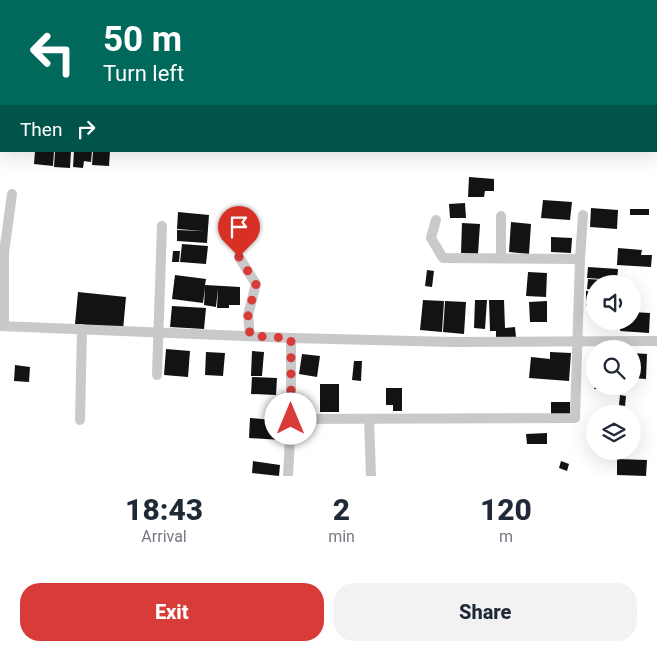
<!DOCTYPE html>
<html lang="en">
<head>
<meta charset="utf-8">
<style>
	body { margin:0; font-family:Roboto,sans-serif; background:#f2f2f3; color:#1f2937; height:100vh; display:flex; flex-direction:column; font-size:19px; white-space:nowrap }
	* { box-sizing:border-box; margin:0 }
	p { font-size:16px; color:#747a83 }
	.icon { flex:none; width:28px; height:28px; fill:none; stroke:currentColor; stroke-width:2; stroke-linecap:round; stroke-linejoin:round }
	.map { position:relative; height:476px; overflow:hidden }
	.side { display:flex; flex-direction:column; background:#fff; flex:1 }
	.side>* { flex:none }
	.banner { position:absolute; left:0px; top:0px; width:658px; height:152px; box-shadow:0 5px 20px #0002; background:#00695c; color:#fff; overflow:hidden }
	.buttons { position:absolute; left:586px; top:275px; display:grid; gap:10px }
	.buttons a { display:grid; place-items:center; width:55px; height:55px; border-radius:50%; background:#fff; box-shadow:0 5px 20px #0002; font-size:25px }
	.pin { position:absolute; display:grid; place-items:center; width:42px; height:42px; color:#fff; margin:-51px -21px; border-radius:50% 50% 50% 0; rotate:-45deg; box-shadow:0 0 5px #0007 }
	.pin .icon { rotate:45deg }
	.me { position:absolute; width:55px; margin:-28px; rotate:0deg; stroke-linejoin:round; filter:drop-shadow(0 0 4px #0008) }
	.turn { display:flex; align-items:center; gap:18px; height:105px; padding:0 20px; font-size:22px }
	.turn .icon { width:65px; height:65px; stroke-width:2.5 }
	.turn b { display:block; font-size:35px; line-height:42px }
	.then { display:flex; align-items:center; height:48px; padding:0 20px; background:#0003; gap:10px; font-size:19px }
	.eta { display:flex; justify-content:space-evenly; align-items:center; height:85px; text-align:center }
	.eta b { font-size:30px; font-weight:800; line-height:35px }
	.button { display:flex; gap:10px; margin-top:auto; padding:10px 20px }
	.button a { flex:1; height:58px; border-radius:20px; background:#d83c39; color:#fff; font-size:20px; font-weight:800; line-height:58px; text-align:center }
	.button a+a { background:#f2f2f3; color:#1f2937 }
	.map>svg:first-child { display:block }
</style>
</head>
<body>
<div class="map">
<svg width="657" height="476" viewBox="0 0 657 476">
	<rect width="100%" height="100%" fill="#fff"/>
	<g fill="#131313">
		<polygon points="35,151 54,151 53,166 34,164"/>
		<polygon points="55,151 71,151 70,168 54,167"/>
		<polygon points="74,151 92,151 91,162 84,161 83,168 73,167"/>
		<polygon points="93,151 110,151 109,166 92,165"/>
		<polygon points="469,177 494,179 494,191 485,191 484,197 468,197"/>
		<polygon points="543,200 572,202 570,220 541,218"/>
		<polygon points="465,203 466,218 450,218 449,204"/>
		<polygon points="591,208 618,210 617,229 590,227"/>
		<rect x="630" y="209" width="19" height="6"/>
		<polygon points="178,212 209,215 207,243 177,241 177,230 204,231 177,229"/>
		<polygon points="511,222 531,224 529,254 509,252"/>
		<polygon points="462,223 480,224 478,254 461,253"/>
		<polygon points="551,237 572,238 571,253 551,252"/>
		<polygon points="182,244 208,246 206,264 180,262"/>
		<polygon points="618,248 642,250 641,255 652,255 651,267 617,265"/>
		<polygon points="173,251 180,251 179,262 172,262"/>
		<polygon points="588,267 618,269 617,280 587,278"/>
		<polygon points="427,270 434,271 432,287 425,286"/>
		<polygon points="528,272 547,273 546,297 526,296"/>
		<polygon points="175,275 206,279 205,285 240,287 240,305 229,305 229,308 217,308 218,288 216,307 204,305 205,288 203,303 172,299"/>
		<polygon points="588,279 618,281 618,284 595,284 595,290 587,289"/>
		<rect x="586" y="291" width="9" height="15"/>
		<polygon points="78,292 126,297 123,330 75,324"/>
		<polygon points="423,300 444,301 442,332 420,330"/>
		<polygon points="475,300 487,300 485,329 474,328"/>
		<polygon points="489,300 504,300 505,328 515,327 516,337 496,337 496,331 490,331"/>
		<polygon points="445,301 466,302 464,334 443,332"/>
		<polygon points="547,301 547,322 530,322 529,302"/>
		<polygon points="172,306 206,308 204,329 170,327"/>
		<polygon points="632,312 650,313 649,333 620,331 621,321 632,321"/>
		<polygon points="166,349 190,351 188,377 164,375"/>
		<polygon points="252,351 264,352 262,376 251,376"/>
		<polygon points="206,352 225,353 223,376 205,375"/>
		<polygon points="550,352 571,353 569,381 529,378 531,357 550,359"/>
		<polygon points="632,353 647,354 646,379 632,378"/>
		<polygon points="302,354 320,356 317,377 299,374"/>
		<polygon points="354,361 362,361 361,381 352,380"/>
		<polygon points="15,365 30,367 29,382 14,381"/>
		<polygon points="252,377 277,378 276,395 251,394"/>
		<rect x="320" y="384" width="19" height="28"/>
		<polygon points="595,386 615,386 615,390 594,389"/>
		<polygon points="386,388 402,388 402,411 393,411 393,405 386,405"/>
		<polygon points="620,395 626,396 625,406 619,405"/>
		<rect x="551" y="402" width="19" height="13"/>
		<polygon points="250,418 283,421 281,440 249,438"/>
		<polygon points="547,433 547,444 527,444 526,434"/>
		<polygon points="617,459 647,460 646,476 617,475"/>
		<polygon points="253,461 280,465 279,476 252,473"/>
		<polygon points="561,461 569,464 567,471 559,468"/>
	</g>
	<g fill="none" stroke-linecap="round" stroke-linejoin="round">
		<g stroke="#c9c9c9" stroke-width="5">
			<polyline points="96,1 96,0"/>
			<polyline points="216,1 216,0"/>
		</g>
		<g stroke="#c9c9c9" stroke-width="10">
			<polyline points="316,1 316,0"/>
			<polyline points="501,216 501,258"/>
			<polyline points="436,220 431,238 443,258 580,259"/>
			<polyline points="0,252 4,253 4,326"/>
			<polyline points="4,253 12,194"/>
			<polyline points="239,257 256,284 248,315 250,336"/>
			<polyline points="0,326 291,338 454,342 657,341"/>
			<polyline points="157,375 162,226"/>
			<polyline points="291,419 575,418 580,259 583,215"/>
			<polyline points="369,419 371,476"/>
			<polyline points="80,420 82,329"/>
			<polyline points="288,476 291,419 291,338"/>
		</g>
	</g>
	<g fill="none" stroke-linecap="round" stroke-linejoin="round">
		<polyline stroke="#d83c39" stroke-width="9" stroke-dasharray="0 16.2" points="239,257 256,284 248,315 250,336 291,338 291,419"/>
	</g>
</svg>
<div class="buttons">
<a><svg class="icon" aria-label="sound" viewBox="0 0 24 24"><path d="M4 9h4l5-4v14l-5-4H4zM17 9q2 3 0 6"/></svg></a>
<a><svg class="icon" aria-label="search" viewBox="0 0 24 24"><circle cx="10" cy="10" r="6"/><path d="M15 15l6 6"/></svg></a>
<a><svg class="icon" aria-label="layers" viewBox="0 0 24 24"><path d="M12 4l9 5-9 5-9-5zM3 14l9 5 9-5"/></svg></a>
</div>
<div class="pin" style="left:239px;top:257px;background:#d93025"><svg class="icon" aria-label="arrive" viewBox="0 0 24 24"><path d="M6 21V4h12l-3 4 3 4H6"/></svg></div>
<svg class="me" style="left:291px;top:419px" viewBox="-20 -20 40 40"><circle r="19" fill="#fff"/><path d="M0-13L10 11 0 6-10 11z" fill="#d83c39"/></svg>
<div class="banner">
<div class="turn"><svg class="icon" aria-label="left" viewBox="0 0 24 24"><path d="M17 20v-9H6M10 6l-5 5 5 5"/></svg><div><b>50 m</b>Turn left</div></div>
<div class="then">Then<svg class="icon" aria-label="right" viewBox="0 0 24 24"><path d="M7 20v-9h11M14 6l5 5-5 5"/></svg></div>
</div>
</div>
<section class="side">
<div class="eta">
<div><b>18:43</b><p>Arrival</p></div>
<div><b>2</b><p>min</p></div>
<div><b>120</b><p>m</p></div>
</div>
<div class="button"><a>Exit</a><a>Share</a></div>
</section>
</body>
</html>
